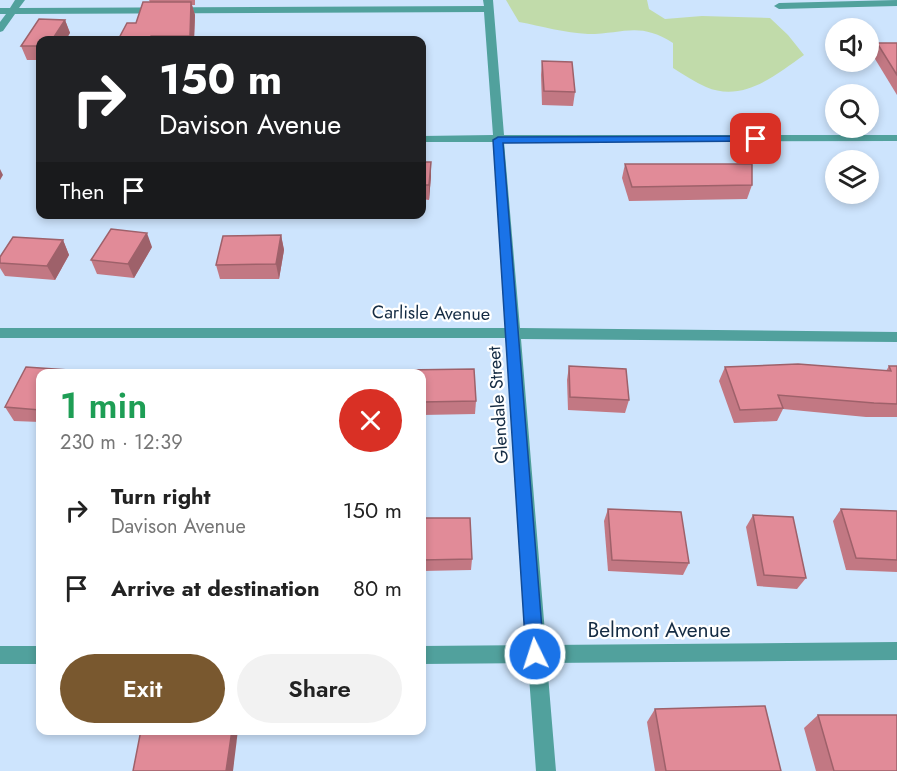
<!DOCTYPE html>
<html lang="en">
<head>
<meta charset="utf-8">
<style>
	body { margin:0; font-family:Jost,sans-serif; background:#f2f2f2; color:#222; height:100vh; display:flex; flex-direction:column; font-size:22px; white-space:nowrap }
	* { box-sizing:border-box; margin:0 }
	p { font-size:20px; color:#767676 }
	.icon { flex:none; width:33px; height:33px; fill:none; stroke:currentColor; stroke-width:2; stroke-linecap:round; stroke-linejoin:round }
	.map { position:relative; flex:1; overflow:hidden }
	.sheet { position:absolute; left:36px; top:369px; width:390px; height:366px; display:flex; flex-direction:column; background:#fff; border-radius:12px; box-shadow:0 3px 9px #0003 }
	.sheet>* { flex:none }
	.top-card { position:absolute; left:36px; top:36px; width:390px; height:183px; border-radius:12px; box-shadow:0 3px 9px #0003; background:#202124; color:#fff; overflow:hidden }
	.controls { position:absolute; left:825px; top:18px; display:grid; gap:12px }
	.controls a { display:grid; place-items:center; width:54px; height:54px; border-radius:50%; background:#fff; box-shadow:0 3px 9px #0003; font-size:30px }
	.pin { position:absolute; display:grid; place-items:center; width:51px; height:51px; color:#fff; margin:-26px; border-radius:12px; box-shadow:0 3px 9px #0006 }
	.me { position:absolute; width:66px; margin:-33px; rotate:356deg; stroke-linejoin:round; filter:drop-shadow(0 0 4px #0008) }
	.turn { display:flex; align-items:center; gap:21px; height:126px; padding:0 24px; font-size:27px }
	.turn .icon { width:78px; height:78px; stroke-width:2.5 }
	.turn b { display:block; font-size:42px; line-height:51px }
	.then { display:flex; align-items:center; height:57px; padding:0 24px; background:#0003; gap:12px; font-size:22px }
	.round { display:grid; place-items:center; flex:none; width:63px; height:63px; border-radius:32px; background:#f2f2f2 }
	.headline { display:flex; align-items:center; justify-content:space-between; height:102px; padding:0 24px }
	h1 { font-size:36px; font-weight:600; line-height:45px; color:#1e9e55 }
	.cta { display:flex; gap:12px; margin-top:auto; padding:12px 24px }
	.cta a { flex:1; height:69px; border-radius:36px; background:#79582f; color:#fff; font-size:24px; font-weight:600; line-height:69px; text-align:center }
	.cta a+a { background:#f2f2f2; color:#222 }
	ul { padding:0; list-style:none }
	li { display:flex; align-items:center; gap:18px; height:78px; padding:0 24px }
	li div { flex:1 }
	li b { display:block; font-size:22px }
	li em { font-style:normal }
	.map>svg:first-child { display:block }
</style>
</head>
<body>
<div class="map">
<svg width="897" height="771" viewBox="0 0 897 771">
	<rect width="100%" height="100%" fill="#cde4fd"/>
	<path fill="#c1dbaa" d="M506,0H647L649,9L665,19L702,16L770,18L788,35L804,55C776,75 743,103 706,87C695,82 684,75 673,68V43C639,21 624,34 588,34C565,33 541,26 519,22Z"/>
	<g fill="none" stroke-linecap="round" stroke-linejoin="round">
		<polygon fill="#51a19d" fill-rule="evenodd" points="897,0 897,6 779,9 774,6 779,3"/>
		<g fill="#51a19d" fill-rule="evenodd">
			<polygon points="15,0 25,0 19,8 484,6 483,0 493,0 504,135 897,135 897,141 504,142 520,328 897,332 897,342 521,339 546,645 897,642 897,660 547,663 556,771 536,771 528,663 422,664 422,646 527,645 506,338 0,338 0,328 506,328 493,142 422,142 422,136 493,135 484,12 15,14 3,31 0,32 0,22 6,14 0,14 0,8 10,8"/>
			<rect x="0" y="646" width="40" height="18"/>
		</g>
	</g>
	<g fill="#c27883">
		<polygon points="149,0 195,0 195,5 192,5 195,15 194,40 118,40 136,23 150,2"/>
		<polygon points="65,20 70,33 40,40 40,60 27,60 21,46"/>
		<polygon points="877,43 897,43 897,95 872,54"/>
		<polygon points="542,61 575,92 573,106 542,105 541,75"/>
		<polygon points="422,162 431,162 431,176 429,200 422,199"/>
		<polygon points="625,164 752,185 747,199 629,201 622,178"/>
		<polygon points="281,235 284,250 279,279 220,279 216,265"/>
		<polygon points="63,240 69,255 55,280 5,276 0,268 0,257"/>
		<polygon points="152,247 134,278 97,274 91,260"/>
		<polygon points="569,366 629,400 625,413 568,410 567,380"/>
		<polygon points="889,366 897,366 897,417 866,417 783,409 777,421 734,423 719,381 725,367 886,371"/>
		<polygon points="40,374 40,422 14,421 5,407"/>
		<polygon points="422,374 476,401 475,414 422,415"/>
		<polygon points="608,509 689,563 683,575 608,571 604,521"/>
		<polygon points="841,509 897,511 897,572 846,570 833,521"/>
		<polygon points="753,515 806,578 797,589 757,586 746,527"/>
		<polygon points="422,518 472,559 471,570 422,571"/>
		<polygon points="655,709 781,771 655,771 647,722"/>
		<polygon points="818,715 897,771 816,771 804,728"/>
	</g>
	<g fill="#9e616a">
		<polygon points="191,2 195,15 194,40 192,40 190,36"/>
		<polygon points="65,20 70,33 66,40 52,40"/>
		<polygon points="431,162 431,176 429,200 429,185"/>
		<polygon points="0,169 3,175 0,180"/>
		<polygon points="147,233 152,247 134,278 128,264"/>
		<polygon points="281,235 284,250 279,279 276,264"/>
		<polygon points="63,240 69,255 55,280 47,266"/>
		<polygon points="232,730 238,730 233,771 226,771"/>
	</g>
	<g fill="#e18b98" stroke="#9e616a" stroke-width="1.5">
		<polygon points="143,2 191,2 190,36 151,36 149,40 118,40 127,23 136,23"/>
		<polygon points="39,19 65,20 52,40 40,40 40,46 21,46"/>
		<polygon points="877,43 897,43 897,75"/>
		<polygon points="542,61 572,62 575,92 544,91"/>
		<polygon points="422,162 431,162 429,185 422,185"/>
		<polygon points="625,164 752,164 752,185 632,187"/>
		<polygon points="111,229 147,233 128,264 91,260"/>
		<polygon points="281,235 276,264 216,265 223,236"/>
		<polygon points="13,237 63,240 47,266 0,263 0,257"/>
		<polygon points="798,364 891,371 889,366 897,366 897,404 874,403 778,395 783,408 740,410 725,367"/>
		<polygon points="569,366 626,369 629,400 570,397"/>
		<polygon points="26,367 97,372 96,374 40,374 40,410 5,407"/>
		<polygon points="474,369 476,401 422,402 422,374 402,374 402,370"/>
		<polygon points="296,371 360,371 360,374 295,374"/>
		<polygon points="608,509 681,512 689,563 612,560"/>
		<polygon points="841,509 897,511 897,560 856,558"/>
		<polygon points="753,515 793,517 806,578 764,575"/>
		<polygon points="422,518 470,518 472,559 422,560"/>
		<polygon points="765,706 781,771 666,771 655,709"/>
		<polygon points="818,715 897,715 897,771 834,771"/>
		<polygon points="141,730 232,730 226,771 133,771"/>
	</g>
	<polygon fill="#1a73e8" stroke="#114b97" stroke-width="1.5" points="756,136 760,137 760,141 503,143 544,654 541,660 535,662 529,660 526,654 493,140 498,137"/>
	<g text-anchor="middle" stroke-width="4.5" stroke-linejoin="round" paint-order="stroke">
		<g font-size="18" fill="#142b43" stroke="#fff">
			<text transform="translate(431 313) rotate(1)" y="6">Carlisle Avenue</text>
			<text transform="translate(498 405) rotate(-94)" y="6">Glendale Street</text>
		</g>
		<g font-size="21" fill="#142b43" stroke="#fff">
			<text x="659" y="637">Belmont Avenue</text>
		</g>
	</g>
</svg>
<div class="controls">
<a><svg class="icon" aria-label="sound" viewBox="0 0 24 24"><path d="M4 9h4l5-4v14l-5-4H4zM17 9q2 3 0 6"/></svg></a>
<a><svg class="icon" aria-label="search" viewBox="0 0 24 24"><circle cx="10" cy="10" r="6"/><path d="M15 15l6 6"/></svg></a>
<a><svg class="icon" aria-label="layers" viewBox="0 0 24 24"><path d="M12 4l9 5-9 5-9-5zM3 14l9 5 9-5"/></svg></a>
</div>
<div class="pin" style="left:756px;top:139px;background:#d93025"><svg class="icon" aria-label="arrive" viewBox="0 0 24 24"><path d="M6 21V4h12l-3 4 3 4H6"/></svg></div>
<svg class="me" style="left:535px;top:654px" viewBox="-20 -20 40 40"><circle r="17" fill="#1a73e8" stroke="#fff" stroke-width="3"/><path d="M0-11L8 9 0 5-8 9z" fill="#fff"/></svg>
<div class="top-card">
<div class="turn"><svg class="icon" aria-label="right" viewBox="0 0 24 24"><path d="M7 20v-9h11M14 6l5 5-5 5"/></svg><div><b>150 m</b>Davison Avenue</div></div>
<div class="then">Then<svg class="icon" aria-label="arrive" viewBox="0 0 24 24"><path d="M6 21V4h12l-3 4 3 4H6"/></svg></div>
</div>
<section class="sheet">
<div class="headline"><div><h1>1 min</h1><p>230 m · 12:39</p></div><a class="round" style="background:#d93025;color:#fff"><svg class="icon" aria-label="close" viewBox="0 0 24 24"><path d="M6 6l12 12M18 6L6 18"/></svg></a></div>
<ul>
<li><svg class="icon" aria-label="right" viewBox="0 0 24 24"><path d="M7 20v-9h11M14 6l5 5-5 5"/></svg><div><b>Turn right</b><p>Davison Avenue</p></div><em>150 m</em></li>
<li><svg class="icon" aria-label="arrive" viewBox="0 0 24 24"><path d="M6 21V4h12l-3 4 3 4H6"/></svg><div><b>Arrive at destination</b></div><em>80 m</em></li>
</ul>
<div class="cta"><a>Exit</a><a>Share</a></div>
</section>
</div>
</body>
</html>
